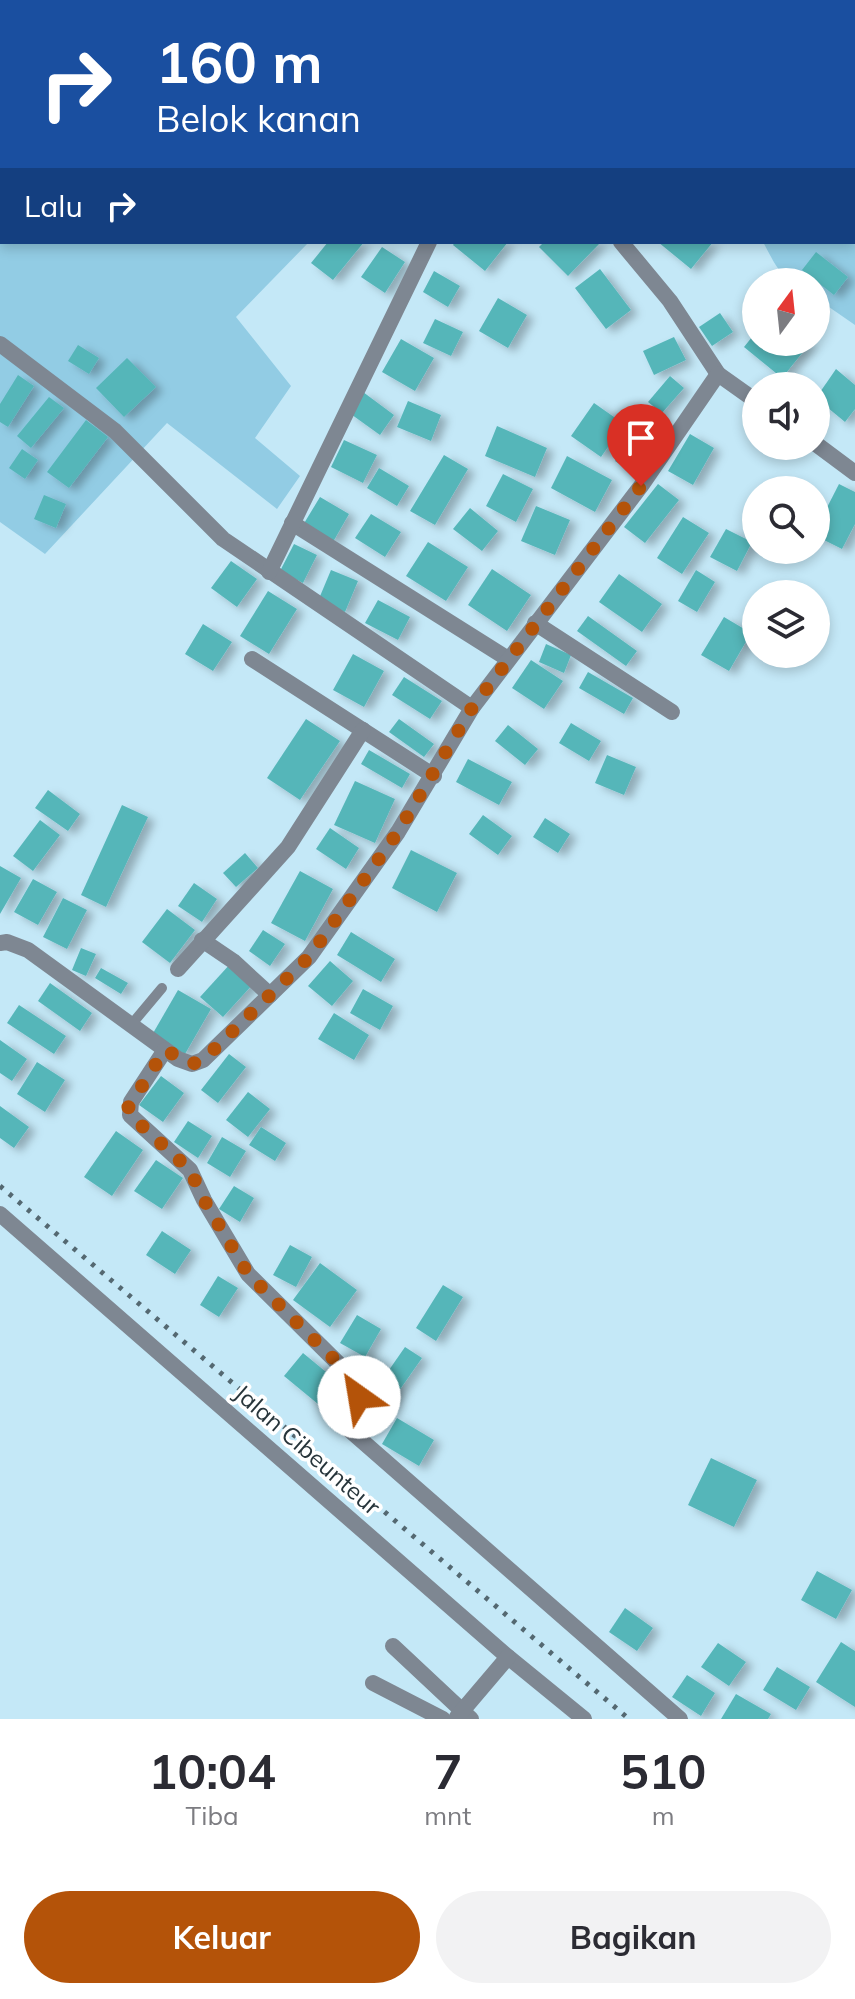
<!DOCTYPE html>
<html lang="id">
<head>
<meta charset="utf-8">
<style>
	body { margin:0; font-family:Mulish,sans-serif; background:#f2f2f3; color:#2b2b33; height:100vh; display:flex; flex-direction:column; font-size:30px; white-space:nowrap }
	* { box-sizing:border-box; margin:0 }
	p { font-size:26px; color:#7c7c81 }
	.icon { flex:none; width:44px; height:44px; fill:none; stroke:currentColor; stroke-width:2; stroke-linecap:round; stroke-linejoin:round }
	.map { position:relative; height:1719px; overflow:hidden }
	.side { display:flex; flex-direction:column; background:#fff; flex:1 }
	.side>* { flex:none }
	.top-card { position:absolute; left:0px; top:0px; width:856px; height:244px; box-shadow:0 4px 12px #0003; background:#1a4fa0; color:#fff; overflow:hidden }
	.needle { width:52px; rotate:15deg }
	.buttons { position:absolute; left:742px; top:268px; display:grid; gap:16px }
	.buttons a { display:grid; place-items:center; width:88px; height:88px; border-radius:50%; background:#fff; box-shadow:0 4px 12px #0003; font-size:40px }
	.pin { position:absolute; display:grid; place-items:center; width:68px; height:68px; color:#fff; margin:-82px -34px; border-radius:50% 50% 50% 0; rotate:-45deg; box-shadow:0 0 8px #0007 }
	.pin .icon { rotate:45deg }
	.me { position:absolute; width:88px; margin:-44px; rotate:328deg; stroke-linejoin:round; filter:drop-shadow(0 0 6px #0008) }
	.turn { display:flex; align-items:center; gap:28px; height:168px; padding:0 24px; font-size:36px }
	.turn .icon { width:104px; height:104px; stroke-width:2.5 }
	.turn b { display:block; font-size:56px; line-height:68px }
	.then { display:flex; align-items:center; height:76px; padding:0 24px; background:#0003; gap:16px; font-size:30px }
	.eta { display:flex; justify-content:space-evenly; align-items:center; height:136px; text-align:center }
	.eta b { font-size:48px; font-weight:700; line-height:56px }
	.primary-button { display:flex; gap:16px; margin-top:auto; padding:16px 24px }
	.primary-button a { flex:1; height:92px; border-radius:48px; background:#b45309; color:#fff; font-size:32px; font-weight:700; line-height:92px; text-align:center }
	.primary-button a+a { background:#f2f2f3; color:#2b2b33 }
	.map>svg:first-child { display:block }
</style>
</head>
<body>
<div class="map">
<svg width="855" height="1719" viewBox="0 0 855 1719">
	<defs>
		<filter id="shadow"><feDropShadow dx="7" dy="4" stdDeviation="4" flood-color="#0004"/></filter>
	</defs>
	<rect width="100%" height="100%" fill="#c4e8f7"/>
	<g fill="#92cce4">
		<path d="M401,0H855V325L816,298V282C780,282 779,271 763,242H854V2Z"/>
		<polygon points="0,80 2,242 309,242 236,317 291,386 255,438 300,476 277,509 167,423 45,554 0,522"/>
	</g>
	<g fill="#55b6b9" filter="url(#shadow)">
		<polygon points="328,242 364,242 333,280 311,263"/>
		<polygon points="455,242 508,242 485,271 453,245"/>
		<polygon points="544,242 601,242 568,276 539,247"/>
		<polygon points="658,242 713,242 691,269"/>
		<polygon points="382,247 405,262 385,293 361,277"/>
		<polygon points="816,252 848,277 834,295 802,270"/>
		<polygon points="600,269 631,310 606,329 575,288"/>
		<polygon points="434,271 460,286 448,307 423,292"/>
		<polygon points="498,298 527,315 508,348 479,331"/>
		<polygon points="720,313 733,332 712,346 699,327"/>
		<polygon points="435,319 463,332 451,356 423,343"/>
		<polygon points="756,332 756,342 811,342 782,378 744,347"/>
		<polygon points="674,337 686,360 654,375 643,351"/>
		<polygon points="401,339 434,358 415,391 382,372"/>
		<polygon points="78,345 99,358 89,374 68,361"/>
		<polygon points="127,358 156,387 124,417 96,388"/>
		<polygon points="836,369 855,385 855,409 845,422 816,398"/>
		<polygon points="18,375 34,386 8,427 0,422 0,404"/>
		<polygon points="670,376 684,388 662,413 648,402"/>
		<polygon points="363,392 394,415 380,435 348,412"/>
		<polygon points="49,397 64,408 31,448 17,436"/>
		<polygon points="408,401 441,415 431,441 397,427"/>
		<polygon points="594,403 624,424 601,457 571,436"/>
		<polygon points="86,420 108,437 69,488 47,472"/>
		<polygon points="497,426 547,448 535,477 485,456"/>
		<polygon points="636,429 653,440 632,472 615,461"/>
		<polygon points="690,434 714,448 693,485 668,471"/>
		<polygon points="344,440 377,455 363,483 331,467"/>
		<polygon points="22,449 38,460 25,479 9,468"/>
		<polygon points="444,455 468,469 435,525 410,511"/>
		<polygon points="567,456 612,480 595,512 551,488"/>
		<polygon points="379,468 409,486 397,506 367,488"/>
		<polygon points="503,474 533,489 516,522 486,506"/>
		<polygon points="658,484 679,500 645,543 624,527"/>
		<polygon points="839,484 855,492 855,524 842,549 816,536 816,529"/>
		<polygon points="44,495 66,504 56,528 34,519"/>
		<polygon points="320,497 349,514 333,542 303,525"/>
		<polygon points="536,506 570,520 555,555 521,541"/>
		<polygon points="470,508 498,531 482,551 453,529"/>
		<polygon points="371,514 401,532 385,557 355,538"/>
		<polygon points="683,517 709,533 682,574 657,558"/>
		<polygon points="726,529 752,542 737,571 710,557"/>
		<polygon points="428,542 468,567 446,601 406,576"/>
		<polygon points="294,544 317,555 303,583 280,571"/>
		<polygon points="231,561 257,579 237,607 211,588"/>
		<polygon points="492,569 531,595 507,631 468,605"/>
		<polygon points="331,570 358,581 345,612 318,601"/>
		<polygon points="696,570 715,582 697,612 678,601"/>
		<polygon points="619,574 662,604 642,632 599,602"/>
		<polygon points="268,591 297,609 269,654 240,636"/>
		<polygon points="378,600 410,617 398,640 365,623"/>
		<polygon points="588,616 637,651 626,666 577,631"/>
		<polygon points="724,617 751,633 729,671 701,655"/>
		<polygon points="203,624 232,642 213,671 185,654"/>
		<polygon points="546,644 571,655 564,673 539,662"/>
		<polygon points="353,654 384,671 364,707 333,690"/>
		<polygon points="531,660 563,681 544,709 512,688"/>
		<polygon points="588,672 633,698 624,714 579,688"/>
		<polygon points="404,677 442,701 430,719 392,695"/>
		<polygon points="306,719 340,741 300,800 267,778"/>
		<polygon points="399,719 434,744 424,757 389,732"/>
		<polygon points="571,723 601,741 589,761 559,743"/>
		<polygon points="508,725 538,749 525,765 495,741"/>
		<polygon points="369,750 410,774 402,788 361,764"/>
		<polygon points="607,755 636,767 624,795 595,783"/>
		<polygon points="468,759 512,782 499,805 456,782"/>
		<polygon points="355,781 395,799 375,843 334,825"/>
		<polygon points="48,790 80,814 68,831 35,808"/>
		<polygon points="122,805 148,817 106,907 81,895"/>
		<polygon points="483,815 512,836 498,855 469,834"/>
		<polygon points="545,818 570,834 558,853 533,837"/>
		<polygon points="40,820 60,835 33,871 13,856"/>
		<polygon points="330,828 359,848 346,869 316,849"/>
		<polygon points="411,850 457,873 437,912 392,888"/>
		<polygon points="245,853 258,868 236,887 223,873"/>
		<polygon points="0,866 21,878 0,914"/>
		<polygon points="300,871 333,889 305,941 271,923"/>
		<polygon points="33,879 57,892 38,925 14,912"/>
		<polygon points="194,883 217,899 202,922 178,906"/>
		<polygon points="63,898 87,910 67,949 43,937"/>
		<polygon points="167,909 195,930 170,963 142,942"/>
		<polygon points="263,930 285,944 270,966 249,951"/>
		<polygon points="351,932 395,959 381,982 337,955"/>
		<polygon points="81,948 96,954 86,976 72,970"/>
		<polygon points="330,961 353,981 332,1006 308,986"/>
		<polygon points="231,963 254,983 223,1017 200,997"/>
		<polygon points="101,968 128,983 121,994 95,978"/>
		<polygon points="50,983 92,1013 80,1031 38,1001"/>
		<polygon points="363,989 393,1006 380,1030 350,1013"/>
		<polygon points="178,990 211,1009 185,1054 152,1035"/>
		<polygon points="19,1005 66,1036 54,1054 7,1023"/>
		<polygon points="334,1013 369,1035 354,1060 318,1039"/>
		<polygon points="0,1040 27,1059 12,1081 0,1073"/>
		<polygon points="229,1054 246,1067 218,1103 201,1090"/>
		<polygon points="37,1062 65,1080 45,1112 17,1094"/>
		<polygon points="161,1076 184,1093 163,1122 139,1105"/>
		<polygon points="248,1092 270,1109 248,1137 226,1120"/>
		<polygon points="0,1106 29,1127 14,1148 0,1138"/>
		<polygon points="188,1121 212,1136 198,1158 174,1142"/>
		<polygon points="261,1127 286,1143 275,1161 249,1145"/>
		<polygon points="116,1131 143,1150 112,1196 84,1177"/>
		<polygon points="222,1137 246,1151 230,1177 207,1163"/>
		<polygon points="156,1160 183,1178 162,1209 134,1191"/>
		<polygon points="234,1186 254,1198 240,1222 219,1209"/>
		<polygon points="162,1231 191,1250 175,1274 146,1255"/>
		<polygon points="290,1245 312,1257 296,1287 273,1275"/>
		<polygon points="320,1263 357,1290 330,1327 293,1300"/>
		<polygon points="218,1276 238,1288 219,1317 200,1305"/>
		<polygon points="443,1285 463,1297 436,1341 416,1328"/>
		<polygon points="357,1315 381,1329 365,1357 340,1343"/>
		<polygon points="405,1347 422,1358 389,1405 373,1393"/>
		<polygon points="303,1353 337,1381 318,1404 284,1376"/>
		<polygon points="397,1418 434,1440 419,1466 382,1444"/>
		<polygon points="711,1458 757,1480 734,1527 688,1505"/>
		<polygon points="817,1571 852,1590 836,1619 801,1600"/>
		<polygon points="625,1608 653,1628 637,1651 609,1632"/>
		<polygon points="841,1642 855,1651 855,1707 816,1682"/>
		<polygon points="718,1643 746,1662 729,1686 701,1667"/>
		<polygon points="777,1667 810,1687 796,1710 763,1690"/>
		<polygon points="687,1675 715,1693 701,1716 672,1697"/>
		<polygon points="736,1694 771,1714 768,1719 721,1719"/>
	</g>
	<g fill="none" stroke-linecap="round" stroke-linejoin="round">
		<polyline stroke="#7e8792" stroke-width="10" points="131,1025 162,988"/>
		<g stroke="#7e8792" stroke-width="16">
			<polyline points="330,0 333,2"/>
			<polyline points="105,2 107,0"/>
			<polyline points="0,158 2,155"/>
			<polyline points="621,242 670,301 718,374"/>
			<polyline points="0,344 115,431 223,539 472,708"/>
			<polyline points="816,444 855,473"/>
			<polyline points="292,523 508,659"/>
			<polyline points="269,572 429,242"/>
			<polyline points="535,623 672,712"/>
			<polyline points="252,659 434,776"/>
			<polyline points="202,940 233,961 270,995"/>
			<polyline points="0,943 7,942 28,950 178,1059 192,1064 203,1060 309,957 398,832 472,708 641,486 718,374 756,401"/>
			<polyline points="178,969 288,847 363,730"/>
			<polyline points="165,1050 131,1102 130,1115 190,1170 204,1200 248,1274 359,1384 359,1397 343,1419 345,1426 680,1719"/>
			<polyline points="0,1214 508,1657 584,1719"/>
			<polyline points="393,1646 471,1719"/>
			<polyline points="373,1683 443,1719"/>
			<polyline points="457,1717 508,1657"/>
		</g>
		<polyline stroke="#546871" stroke-width="5" stroke-dasharray="4 8" stroke-linecap="butt" points="0,1186 629,1719"/>
	</g>
	<g fill="none" stroke-linecap="round" stroke-linejoin="round">
		<polyline stroke="#b45309" stroke-width="14" stroke-dasharray="0 25.2" points="359,1397 359,1384 248,1274 204,1200 190,1170 130,1115 128,1108 165,1050 192,1064 203,1060 309,957 398,832 472,708 641,486"/>
	</g>
	<g text-anchor="middle" stroke-width="7" stroke-linejoin="round" paint-order="stroke">
		<g font-size="24" fill="#27353b" stroke="#fff">
			<text transform="translate(307 1450) rotate(41)" y="8">Jalan Cibeunteur</text>
		</g>
	</g>
</svg>
<div class="buttons">
<a><svg class="needle" viewBox="-14 -14 28 28"><path d="M0-13l5 13h-10z" fill="#e53935"/><path d="M0 13l5-13h-10z" fill="#7c7c81"/></svg></a>
<a><svg class="icon" aria-label="sound" viewBox="0 0 24 24"><path d="M4 9h4l5-4v14l-5-4H4zM17 9q2 3 0 6"/></svg></a>
<a><svg class="icon" aria-label="search" viewBox="0 0 24 24"><circle cx="10" cy="10" r="6"/><path d="M15 15l6 6"/></svg></a>
<a><svg class="icon" aria-label="layers" viewBox="0 0 24 24"><path d="M12 4l9 5-9 5-9-5zM3 14l9 5 9-5"/></svg></a>
</div>
<div class="pin" style="left:641px;top:486px;background:#d93025"><svg class="icon" aria-label="arrive" viewBox="0 0 24 24"><path d="M6 21V4h12l-3 4 3 4H6"/></svg></div>
<svg class="me" style="left:359px;top:1397px" viewBox="-20 -20 40 40"><circle r="19" fill="#fff"/><path d="M0-13L10 11 0 6-10 11z" fill="#b45309"/></svg>
<div class="top-card">
<div class="turn"><svg class="icon" aria-label="right" viewBox="0 0 24 24"><path d="M7 20v-9h11M14 6l5 5-5 5"/></svg><div><b>160 m</b>Belok kanan</div></div>
<div class="then">Lalu<svg class="icon" aria-label="right" viewBox="0 0 24 24"><path d="M7 20v-9h11M14 6l5 5-5 5"/></svg></div>
</div>
</div>
<section class="side">
<div class="eta">
<div><b>10:04</b><p>Tiba</p></div>
<div><b>7</b><p>mnt</p></div>
<div><b>510</b><p>m</p></div>
</div>
<div class="primary-button"><a>Keluar</a><a>Bagikan</a></div>
</section>
</body>
</html>
